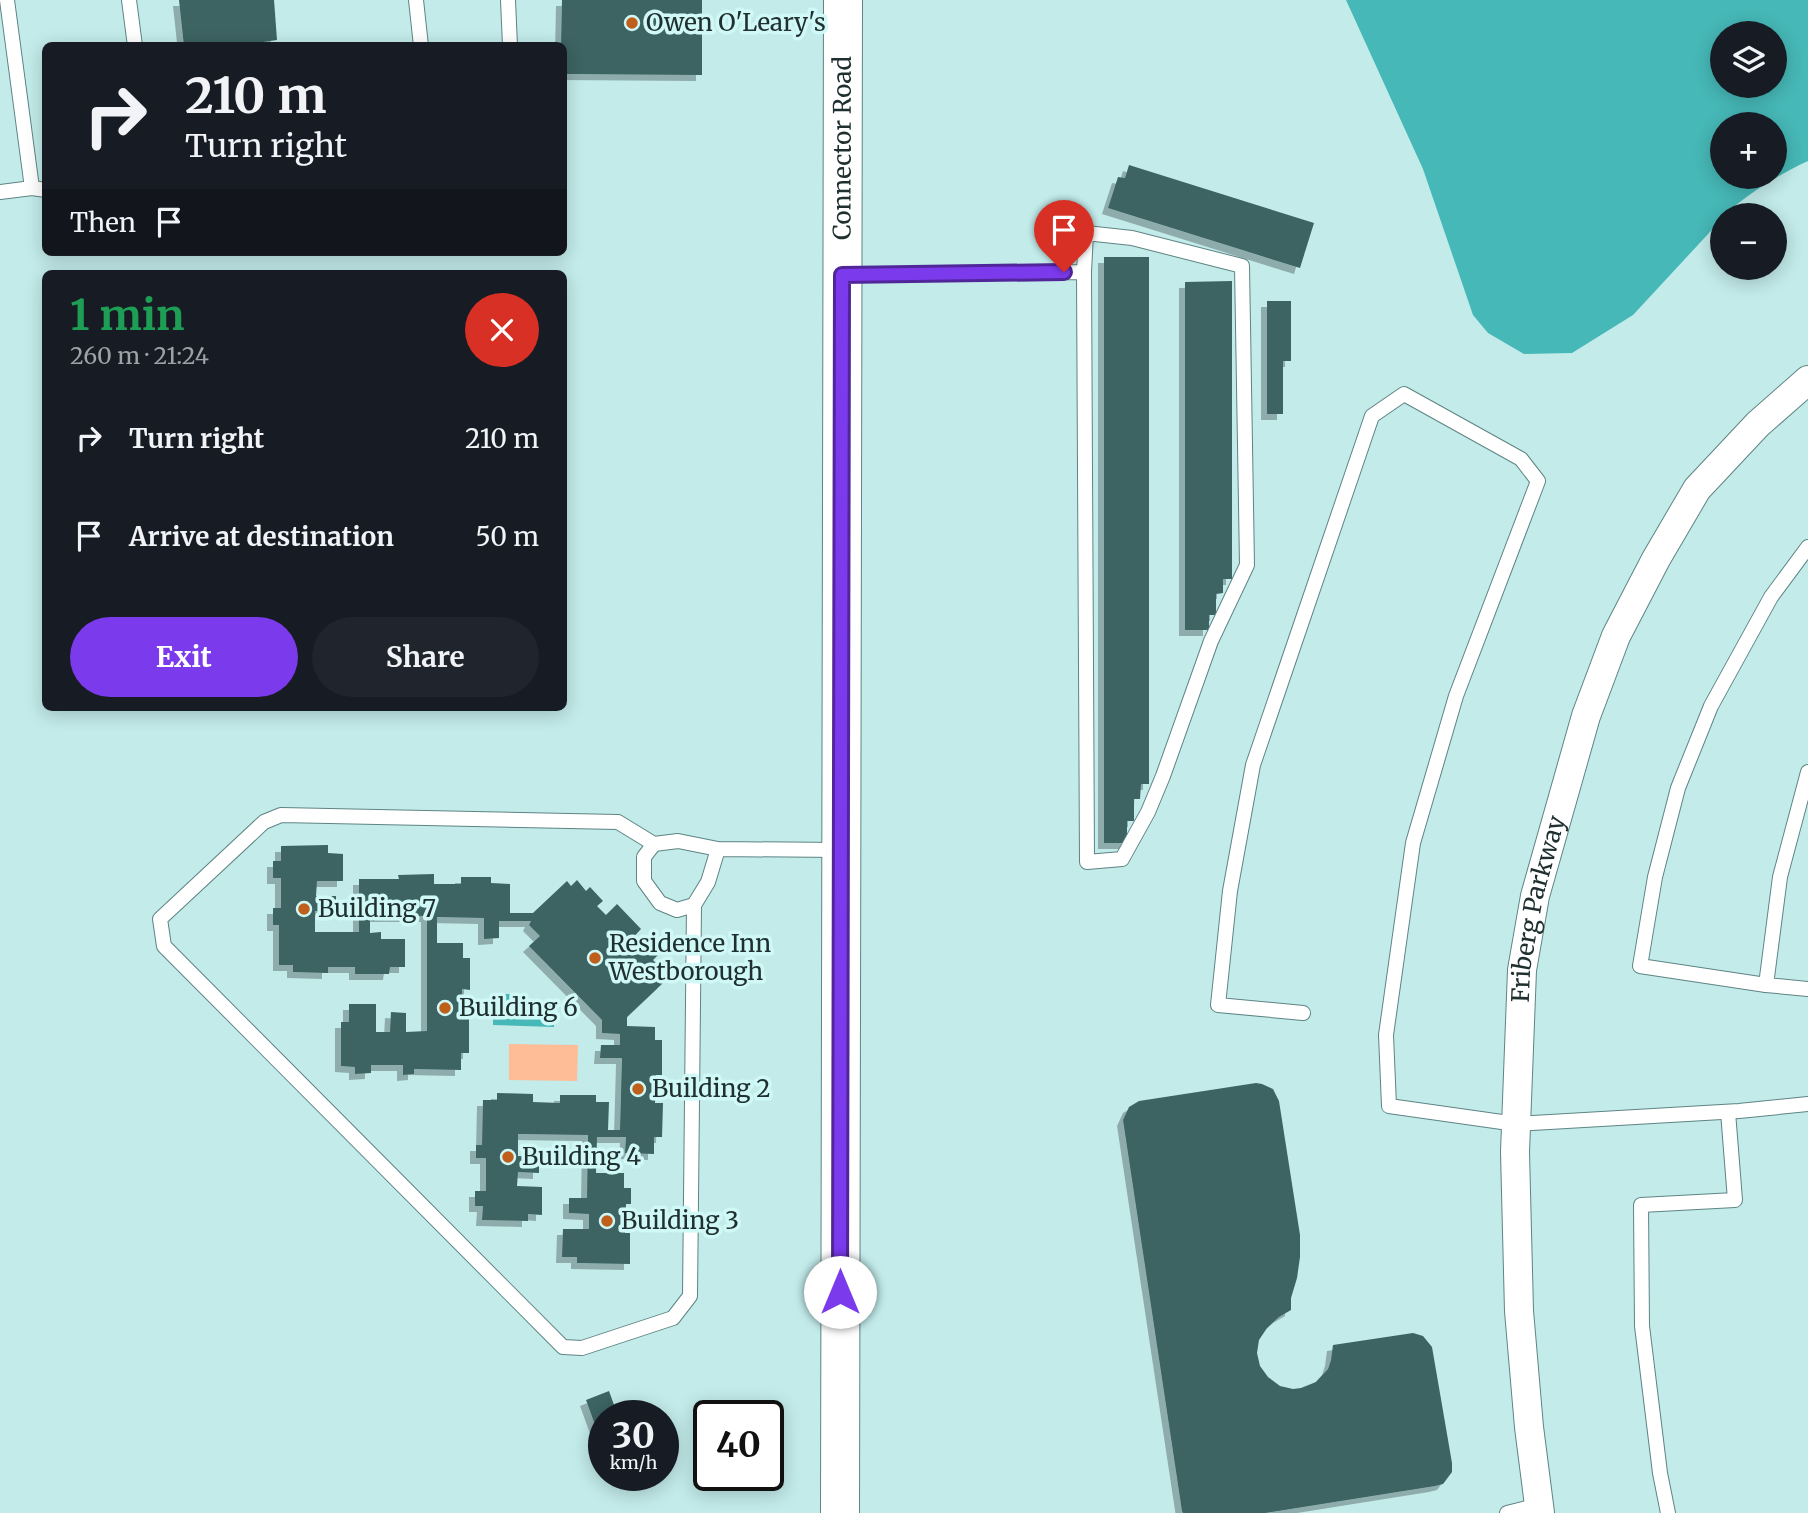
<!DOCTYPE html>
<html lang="en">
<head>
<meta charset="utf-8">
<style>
	body { margin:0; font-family:Merriweather,serif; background:#20242c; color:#f1f3f6; height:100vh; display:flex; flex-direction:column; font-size:26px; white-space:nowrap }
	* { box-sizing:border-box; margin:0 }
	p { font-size:23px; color:#9ea1a6 }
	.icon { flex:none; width:38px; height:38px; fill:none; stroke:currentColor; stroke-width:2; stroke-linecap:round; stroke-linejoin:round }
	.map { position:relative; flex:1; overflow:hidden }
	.details { position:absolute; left:42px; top:270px; width:525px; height:441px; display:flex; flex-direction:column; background:#171b24; border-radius:10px; box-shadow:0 4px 18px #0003 }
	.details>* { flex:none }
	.top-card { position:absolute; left:42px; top:42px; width:525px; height:214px; border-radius:10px; box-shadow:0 4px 18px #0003; background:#171b24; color:#f1f3f6; overflow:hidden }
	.fabs { position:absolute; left:1710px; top:21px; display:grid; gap:14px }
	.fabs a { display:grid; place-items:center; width:77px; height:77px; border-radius:50%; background:#171b24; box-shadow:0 4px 18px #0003; font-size:35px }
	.speed { position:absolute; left:588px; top:1400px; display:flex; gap:14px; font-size:35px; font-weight:700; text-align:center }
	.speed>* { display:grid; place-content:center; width:91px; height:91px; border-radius:50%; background:#171b24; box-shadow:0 4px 18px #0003; line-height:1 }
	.speed small { font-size:18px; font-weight:400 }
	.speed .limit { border:4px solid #111; border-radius:10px; background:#fff; color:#111 }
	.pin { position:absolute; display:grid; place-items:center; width:60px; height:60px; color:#fff; margin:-72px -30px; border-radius:50% 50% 50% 0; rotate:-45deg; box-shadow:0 0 7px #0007 }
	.pin .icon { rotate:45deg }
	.me { position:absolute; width:77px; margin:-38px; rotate:0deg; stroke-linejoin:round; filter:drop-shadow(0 0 5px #0008) }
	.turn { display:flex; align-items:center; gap:24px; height:147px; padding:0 28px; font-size:32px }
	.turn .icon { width:91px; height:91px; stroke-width:2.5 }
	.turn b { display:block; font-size:49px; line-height:60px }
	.then { display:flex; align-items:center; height:66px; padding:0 28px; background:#0003; gap:14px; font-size:26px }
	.round { display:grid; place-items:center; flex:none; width:74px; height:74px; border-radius:37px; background:#20242c }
	.overview { display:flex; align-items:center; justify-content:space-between; height:119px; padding:0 28px }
	h1 { font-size:42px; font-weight:700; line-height:52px; color:#1e9e55 }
	.button { display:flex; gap:14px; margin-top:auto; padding:14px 28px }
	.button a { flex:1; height:80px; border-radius:42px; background:#7c3aed; color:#fff; font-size:28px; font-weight:700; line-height:80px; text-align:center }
	.button a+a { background:#20242c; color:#f1f3f6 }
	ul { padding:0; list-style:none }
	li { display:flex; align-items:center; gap:21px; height:98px; padding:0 28px }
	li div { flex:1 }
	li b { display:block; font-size:26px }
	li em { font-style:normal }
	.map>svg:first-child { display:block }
</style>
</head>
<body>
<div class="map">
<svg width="1808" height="1513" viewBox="0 0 1808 1513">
	<defs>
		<filter id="shadow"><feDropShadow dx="-6" dy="6" stdDeviation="0" flood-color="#0004"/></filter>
	</defs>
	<rect width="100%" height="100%" fill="#c2ebea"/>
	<polygon fill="#febc97" points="509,1044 578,1045 577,1081 509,1080"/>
	<g fill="#46b8b7" fill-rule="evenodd">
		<path d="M1346,0H1808V161C1785,171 1742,197 1725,215H1722V219L1633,315L1572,353L1524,354L1488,333L1473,315L1423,169ZM1722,33H1774V86H1722ZM1722,124H1774V177H1722Z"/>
		<polygon points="499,994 511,994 515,1001 555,1002 554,1027 493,1025 493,1000"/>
	</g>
	<g fill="#3e6363" filter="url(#shadow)">
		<polygon points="179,0 274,0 277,40 233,46 184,46"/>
		<polygon points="562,0 702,0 702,75 564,74 564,46 561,46"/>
		<polygon points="1129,165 1314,223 1300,268 1108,208 1118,177 1125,178"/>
		<polygon points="1104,257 1149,257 1149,784 1141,784 1140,799 1134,799 1134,821 1127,821 1127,843 1104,843"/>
		<polygon points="1232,281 1232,579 1223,579 1223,593 1216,594 1216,615 1209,615 1209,630 1185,630 1185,282"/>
		<polygon points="1267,301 1291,301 1291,361 1283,361 1283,414 1267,414"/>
		<polygon points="328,845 328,853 343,854 343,881 317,881 316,896 336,896 336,911 315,911 315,932 359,932 359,879 399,879 398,875 434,874 434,884 461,884 461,877 491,877 491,883 510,884 510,913 533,913 567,881 571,886 577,880 586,891 590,887 603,901 597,906 606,915 617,904 641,929 631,940 639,948 646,942 658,955 653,960 663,971 657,977 663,983 627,1017 627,1026 655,1027 655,1040 662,1040 662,1075 656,1075 655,1103 663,1103 662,1137 654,1137 654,1154 625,1153 626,1137 597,1137 596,1173 624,1173 624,1188 631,1188 631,1204 626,1204 625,1233 630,1233 630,1264 577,1263 577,1257 562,1257 563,1229 589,1229 589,1214 569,1213 569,1198 587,1198 588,1135 518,1134 518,1156 539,1157 539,1173 518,1172 517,1186 542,1187 542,1215 528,1214 528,1221 482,1220 483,1206 475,1206 475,1191 486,1191 486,1158 476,1158 476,1145 482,1145 483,1100 497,1100 497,1093 533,1094 533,1102 560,1103 560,1095 596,1095 596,1102 609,1102 608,1130 620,1130 622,1058 600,1058 601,1045 620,1045 620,1034 602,1033 602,1020 529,946 540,936 529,925 531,921 499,921 499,938 484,939 484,918 437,917 437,943 463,943 463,958 470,958 470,990 462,989 462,1019 469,1019 469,1053 461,1053 461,1070 414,1069 414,1074 403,1075 403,1065 371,1065 371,1073 355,1074 355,1067 341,1066 341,1022 349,1022 349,1004 376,1004 376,1032 390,1032 391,1012 406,1013 406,1032 427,1031 427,916 370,916 370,933 381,932 381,939 405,939 405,967 390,967 389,974 355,974 355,967 328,967 328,973 293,972 293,965 279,965 279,925 273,925 273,908 281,908 281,878 273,878 273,861 281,861 281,846"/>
		<polygon points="1256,1083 1262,1084 1273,1089 1279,1101 1300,1235 1300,1257 1297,1278 1291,1298 1291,1310 1279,1317 1267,1328 1259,1340 1257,1353 1260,1366 1268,1377 1280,1386 1293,1389 1301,1388 1316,1382 1328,1369 1331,1360 1333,1345 1413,1333 1423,1336 1432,1347 1452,1463 1452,1472 1443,1484 1435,1486 1265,1513 1183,1513 1182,1511 1123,1120 1129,1107 1139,1101"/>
		<polygon points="609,1391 618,1416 604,1416 604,1431 598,1433 586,1400"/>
	</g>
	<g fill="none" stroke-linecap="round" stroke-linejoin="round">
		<defs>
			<g id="lane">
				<polyline points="7,0 32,188"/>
				<polyline points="129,0 135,46"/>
				<polyline points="416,0 421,46"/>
				<polyline points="508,0 510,46"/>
				<polyline points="0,192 32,188 46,190"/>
				<polyline points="843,275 1084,272 1087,862 1122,859 1148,812 1163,776 1211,641 1247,565 1242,266 1132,238 1086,233 1084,272"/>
				<polyline points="1808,772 1780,877 1766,985 1808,989"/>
				<polyline points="654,844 644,857 644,881 660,903 677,910 694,905"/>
				<polyline points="718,849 708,882 694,905 690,1296 673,1318 582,1348 563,1347 164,946 160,919 264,822 281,815 618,822 654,844 678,841 718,849 839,850"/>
				<polyline points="1766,985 1640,966 1655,877 1678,788 1711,706 1771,597 1808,547"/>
				<polyline points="1303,1013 1218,1005 1230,891 1253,765 1372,416 1404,394 1521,459 1538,481 1456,696 1413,843 1386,1035 1389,1106 1516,1124 1739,1111 1808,1104"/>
				<polyline points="1507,1513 1539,1505"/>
				<polyline points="1668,1513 1660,1473 1642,1326 1641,1205 1735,1200 1728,1112"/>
			</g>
			<g id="street">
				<path id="s1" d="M1540,1513L1529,1427L1519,1311L1515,1152L1522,970L1535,896L1586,716L1616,636L1656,559L1697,489L1758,424L1808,380"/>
			</g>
			<g id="secondary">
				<path id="s2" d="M840,1513L843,0"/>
			</g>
		</defs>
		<use href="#lane" stroke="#5e8483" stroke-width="16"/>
		<use href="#street" stroke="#5e8483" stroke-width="30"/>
		<use href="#secondary" stroke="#5e8483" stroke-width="40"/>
		<use href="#lane" stroke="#fff" stroke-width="14"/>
		<use href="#street" stroke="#fff" stroke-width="28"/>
		<use href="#secondary" stroke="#fff" stroke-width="38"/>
	</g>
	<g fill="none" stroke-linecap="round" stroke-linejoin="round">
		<defs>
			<polyline id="route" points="840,1292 842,275 1064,272"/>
		</defs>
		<use href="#route" stroke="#51269a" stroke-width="18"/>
		<use href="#route" stroke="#7c3aed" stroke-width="12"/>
	</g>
	<g fill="#bf5f1b" stroke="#cff8f7" stroke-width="2.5">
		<circle cx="632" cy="23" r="7"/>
		<circle cx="304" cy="909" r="7"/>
		<circle cx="595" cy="958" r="7"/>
		<circle cx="445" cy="1008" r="7"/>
		<circle cx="638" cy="1089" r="7"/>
		<circle cx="508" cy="1157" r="7"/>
		<circle cx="607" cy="1221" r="7"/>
	</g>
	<g text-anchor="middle" stroke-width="7" stroke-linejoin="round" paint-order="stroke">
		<g font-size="24" fill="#203030" stroke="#cff8f7" text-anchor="start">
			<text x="646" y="31">Owen O'Leary's</text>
			<text x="318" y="917">Building 7</text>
			<text x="609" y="952">Residence Inn<tspan x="609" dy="28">Westborough</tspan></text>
			<text x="459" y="1016">Building 6</text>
			<text x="652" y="1097">Building 2</text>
			<text x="522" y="1165">Building 4</text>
			<text x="621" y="1229">Building 3</text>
		</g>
		<g font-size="24" fill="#203030" stroke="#cff8f7">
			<text dy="8" stroke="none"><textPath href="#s2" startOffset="1365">Connector Road</textPath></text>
			<text dy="8" stroke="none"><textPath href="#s1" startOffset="607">Friberg Parkway</textPath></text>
		</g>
	</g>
</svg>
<div class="fabs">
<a><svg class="icon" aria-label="layers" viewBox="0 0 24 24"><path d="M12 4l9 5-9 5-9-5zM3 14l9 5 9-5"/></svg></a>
<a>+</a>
<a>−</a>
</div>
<div class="speed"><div>30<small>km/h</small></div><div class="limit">40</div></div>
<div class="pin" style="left:1064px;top:272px;background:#d93025"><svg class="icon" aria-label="arrive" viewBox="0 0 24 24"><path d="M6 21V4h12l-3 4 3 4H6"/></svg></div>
<svg class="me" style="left:840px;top:1292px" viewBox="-20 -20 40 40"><circle r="19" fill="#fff"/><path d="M0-13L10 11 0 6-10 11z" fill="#7c3aed"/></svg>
<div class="top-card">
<div class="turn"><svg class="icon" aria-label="right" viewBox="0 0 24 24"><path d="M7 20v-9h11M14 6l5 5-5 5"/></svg><div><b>210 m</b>Turn right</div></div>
<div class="then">Then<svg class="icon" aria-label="arrive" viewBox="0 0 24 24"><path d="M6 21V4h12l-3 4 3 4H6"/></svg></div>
</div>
<section class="details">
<div class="overview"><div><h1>1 min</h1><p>260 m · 21:24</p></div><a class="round" style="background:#d93025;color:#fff"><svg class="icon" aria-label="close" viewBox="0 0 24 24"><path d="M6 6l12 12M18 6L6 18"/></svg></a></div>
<ul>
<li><svg class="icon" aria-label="right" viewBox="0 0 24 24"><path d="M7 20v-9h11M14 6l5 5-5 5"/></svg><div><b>Turn right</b></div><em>210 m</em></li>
<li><svg class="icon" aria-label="arrive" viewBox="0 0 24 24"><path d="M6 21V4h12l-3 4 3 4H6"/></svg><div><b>Arrive at destination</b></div><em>50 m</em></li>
</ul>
<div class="button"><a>Exit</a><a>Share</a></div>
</section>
</div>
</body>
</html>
